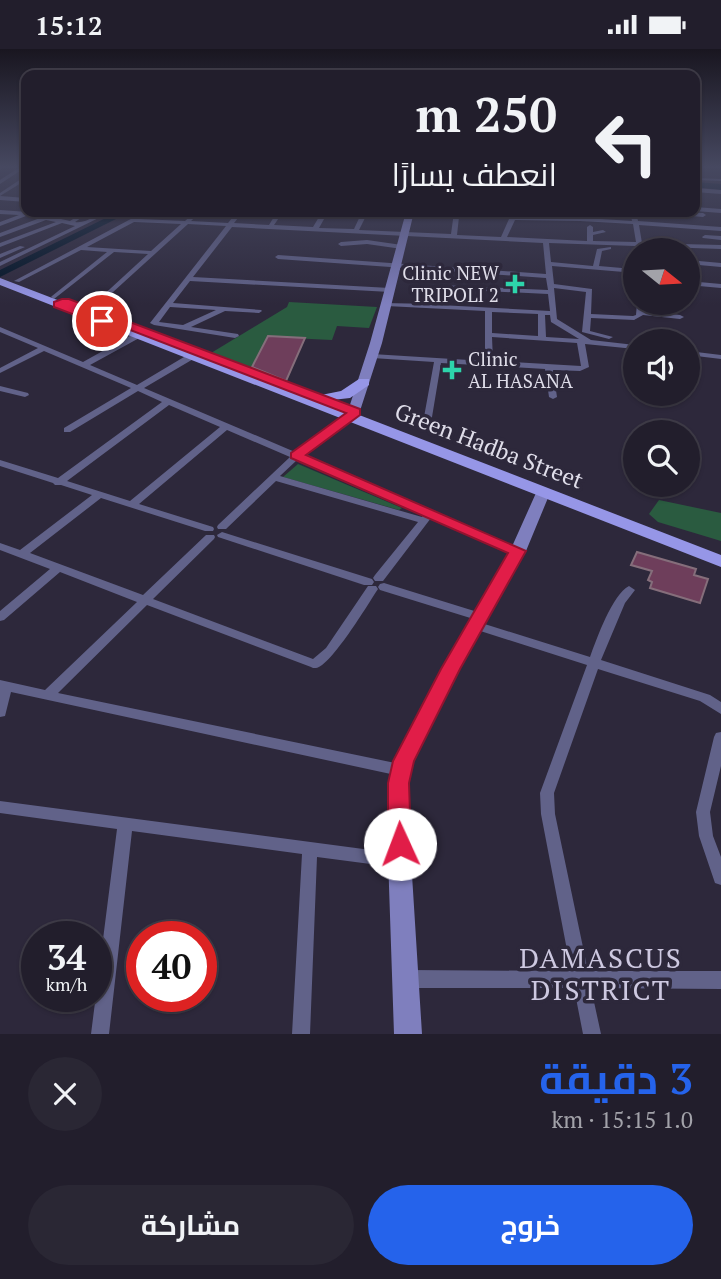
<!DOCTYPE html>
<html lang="ar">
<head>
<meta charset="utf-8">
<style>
	body { margin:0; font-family:"PT Serif",Cairo,serif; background:#2a2734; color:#f1f3f6; direction:rtl; height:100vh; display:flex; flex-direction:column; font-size:26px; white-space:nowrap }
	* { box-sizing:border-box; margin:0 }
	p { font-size:23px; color:#a2a2a9 }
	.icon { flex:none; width:38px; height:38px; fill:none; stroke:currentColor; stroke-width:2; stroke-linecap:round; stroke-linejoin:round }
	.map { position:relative; height:985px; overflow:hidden; direction:ltr }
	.details { display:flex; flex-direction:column; background:#221e2c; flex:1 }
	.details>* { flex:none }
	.banner { position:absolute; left:21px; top:21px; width:679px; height:147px; border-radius:14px; box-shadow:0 2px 5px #0004,0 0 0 2px #3f3c48; direction:rtl; background:#221e2c; color:#f1f3f6; overflow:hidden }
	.needle { width:46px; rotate:108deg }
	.controls { position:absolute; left:623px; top:189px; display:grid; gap:14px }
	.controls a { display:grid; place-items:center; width:77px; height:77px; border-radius:50%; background:#221e2c; box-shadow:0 2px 5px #0004,0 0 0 2px #3f3c48; font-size:35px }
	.speed { position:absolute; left:21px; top:872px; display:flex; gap:14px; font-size:35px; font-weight:700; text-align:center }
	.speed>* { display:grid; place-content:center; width:91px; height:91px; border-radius:50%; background:#221e2c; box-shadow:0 2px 5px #0004,0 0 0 2px #3f3c48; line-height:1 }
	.speed small { font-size:18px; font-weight:400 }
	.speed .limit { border:10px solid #d22; background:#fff; color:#111 }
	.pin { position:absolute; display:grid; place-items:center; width:60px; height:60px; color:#fff; margin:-30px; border:4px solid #fff; border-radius:50%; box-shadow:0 2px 7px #0007 }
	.me { position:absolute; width:77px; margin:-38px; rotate:358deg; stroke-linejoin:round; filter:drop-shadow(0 0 5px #0008) }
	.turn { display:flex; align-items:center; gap:24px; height:147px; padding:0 28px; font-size:32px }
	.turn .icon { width:91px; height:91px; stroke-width:2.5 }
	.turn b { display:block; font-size:49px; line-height:60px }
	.round { display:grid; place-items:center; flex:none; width:74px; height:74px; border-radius:37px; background:#2a2734 }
	.headline { display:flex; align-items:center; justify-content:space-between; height:119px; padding:0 28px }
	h1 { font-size:42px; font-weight:700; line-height:52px; color:#2563eb }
	.action { display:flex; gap:14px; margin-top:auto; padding:14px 28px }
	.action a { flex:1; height:80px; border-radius:42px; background:#2563eb; color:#fff; font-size:28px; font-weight:700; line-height:80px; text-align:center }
	.action a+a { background:#2a2734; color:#f1f3f6 }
	.status { display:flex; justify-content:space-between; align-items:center; height:49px; padding:0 35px; background:#221e2c; direction:ltr }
	.status svg { height:19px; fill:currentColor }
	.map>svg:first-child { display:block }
</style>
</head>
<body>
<div class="status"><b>15:12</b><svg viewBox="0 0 49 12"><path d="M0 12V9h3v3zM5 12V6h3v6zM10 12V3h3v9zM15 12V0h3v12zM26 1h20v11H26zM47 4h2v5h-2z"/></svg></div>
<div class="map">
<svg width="721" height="985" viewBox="0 0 721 985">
	<rect width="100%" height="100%" fill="#2d283b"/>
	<g fill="#2a5b40">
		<polygon points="289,253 377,258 369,279 337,277 332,291 269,288 250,320 211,304 287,258"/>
		<polygon points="298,415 402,459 399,461 283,428"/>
		<polygon points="659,451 721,464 721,492 658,473 649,465"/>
	</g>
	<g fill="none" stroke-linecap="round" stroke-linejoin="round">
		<g fill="#011426" fill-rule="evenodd">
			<polygon points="695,133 721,135 721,141 695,138"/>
			<polygon points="118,163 130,163 0,228 0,221"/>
		</g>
	</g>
	<g fill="#6e3e5b" stroke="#856e7b" stroke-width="2">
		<polygon points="268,287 305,289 286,332 252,318"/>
		<polygon points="637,503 696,520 694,526 708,530 700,554 650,539 652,533 648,531 652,522 631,516"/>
	</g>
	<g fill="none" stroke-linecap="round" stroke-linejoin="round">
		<g fill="#616289" fill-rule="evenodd">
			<polygon points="0,118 4,118 0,121"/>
			<polygon points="20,118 26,118 0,135 0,131"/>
			<polygon points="24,128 26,128 26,131 0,147 26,149 26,153 0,151 0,144"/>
			<polygon points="695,129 721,130 721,132 695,131"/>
			<polygon points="695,139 721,141 721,145 695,143"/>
			<polygon points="695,158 721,160 721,164 695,162"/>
			<path d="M0,161L28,163L45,167L57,163H64L52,168L70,172L84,163H90L75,173C88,175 98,162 111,163L0,217V213L75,177L62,174L0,198V194L56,173L46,171L0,188V184L40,169L26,167L0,177V173L19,166L0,165Z"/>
			<path d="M144,163H151L140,170L185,172L195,163H201L191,172L228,174L237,163H243L234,174L269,176L277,163H283L274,176L313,178L322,163H328L319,179L354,180L362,163H368L359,181L451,185L454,163H460V164C517,168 575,168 632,172L630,163H636L638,172L721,178V182L639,176L642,194L721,196V200L549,194L551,213L593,217L597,200L611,198V200L602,202L599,217L622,219L627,209L635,208V212H631L627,221L624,223L552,217L554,235L592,240L591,265L633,267L636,266L637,254H643V262L680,266L684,268L680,270L643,266L634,271L591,269L590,282L613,288L609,290L582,283L586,243L554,239L557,270L591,291L635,296V300L585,295L589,318L580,322L553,321L557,348L553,350L549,348L545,320L441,314L432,368L428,371L424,368L434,313L372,309L368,307L372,305L485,312V262L386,257L384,256V254L433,255L438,238L441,236L548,241L546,229L278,210L275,208L278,206L546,225L543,194L232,178L193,228L390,239L393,241L390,243L190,232L173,254L261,261L262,262L259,264L225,262L191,278L238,285L239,287L235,289L154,276L150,274L226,177L188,175L91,263L86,262L148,205L114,203L54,250L51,248L52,247L107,203L81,201L19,233L14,232ZM459,168L509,170L501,188L457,186ZM515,171L580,172L633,175L636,193L593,192V186L606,183L603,181L593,183V178L590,176L587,178V192L507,188ZM134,173L181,175L151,202L87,198ZM444,240L548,245L550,262L440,256ZM170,258L216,261L183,276L159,273ZM492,263L538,265V287L492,284ZM545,266H550L551,273L579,290L546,288ZM492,288L577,294L581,317L493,312Z"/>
			<polygon points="682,163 703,164 706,166 703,168 680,166 680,164"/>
			<polygon points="705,186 721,187 721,191 703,189 702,188"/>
			<polygon points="367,191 402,196 405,198 402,200 367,195 341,197 338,195 341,193"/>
			<polygon points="20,197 25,198 0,209 0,205"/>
			<polygon points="688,211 721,214 721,218 688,215"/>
			<polygon points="688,232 721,235 721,239 688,236"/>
			<path d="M0,278L83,313L135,284H141V288L90,316L137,336L189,305H195V309L144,339L295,403L349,366H355V370L303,406L522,500L523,502L522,504H514L431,469L383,532H375L373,529L375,526L418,473L276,432L226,480H218L217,478L218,476L290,408L227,381L139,455L213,478L214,480L213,482H205L101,449L30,504L143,546L206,486H214L215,488L214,490L153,550L313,610L326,599L368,537H376L378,540C368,555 331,617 316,619C314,619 312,619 311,618L147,556L58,644L400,715L405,717L407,721L405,725L400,727L11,643L5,667L0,668V631L45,641L137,553L60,523L4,571L0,572V562L50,520L0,501V494L20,501L92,446L61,436H55L53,434L0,417V411L58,429L162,353L138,342L70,383H64V379L131,339L44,302L0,324V319L38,299L0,283ZM169,356L220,378L130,452L67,432ZM297,411L424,465L422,468L280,427Z"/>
			<polygon points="688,302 721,306 721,310 688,306"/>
			<polygon points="0,337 28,344 29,346 25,348 0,342"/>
			<polygon points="222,483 372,530 374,533 372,536 364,536 218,488 217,486"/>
			<polygon points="384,534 484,565 486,568 484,571 480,572 380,541 378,538 380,535"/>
			<path d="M629,537L635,541L625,554L601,611L710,646L721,653V665L700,652L598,620L554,744L555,765L588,922H721V940L591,939L601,985H583L574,939H407L401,936L398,930L401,924L407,921L571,922L541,765L540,744L587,616L471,579L469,576L471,573L475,572L590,608C597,589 612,546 629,537Z"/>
			<polygon points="721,683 721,717 710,763 713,787 721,808 721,836 715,834 699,787 696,763 714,688 716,684"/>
			<polygon points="0,752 401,805 406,807 409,812 406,817 401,819 317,808 310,985 292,985 302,805 132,782 109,985 91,985 117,780 0,764"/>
		</g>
		<g fill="#7f7fbe" fill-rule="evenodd">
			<polygon points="406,163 414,163 382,294 358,368 357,371 347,371 346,368 370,294"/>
			<polygon points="543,440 550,444 526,502 460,619 410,721 409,778 422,985 394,985 387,778 390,721 442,619 510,502 536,444"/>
		</g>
		<polygon fill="#9696e7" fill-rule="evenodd" points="0,229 311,348 341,342 359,330 369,330 369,336 350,349 323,352 721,506 721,518 0,236"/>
	</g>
	<linearGradient id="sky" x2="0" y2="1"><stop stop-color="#191620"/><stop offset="0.46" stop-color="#464860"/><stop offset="1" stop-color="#464860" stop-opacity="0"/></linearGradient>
	<rect width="721" height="256" fill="url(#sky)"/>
	<polygon fill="#e11d48" stroke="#92132f" stroke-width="2" points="62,250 69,250 360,360 360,366 306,406 526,502 460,620 414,712 409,734 411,795 408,802 400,805 392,802 388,795 388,734 393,712 441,620 508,504 291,409 291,404 346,364 107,272 98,275 54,258 54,253"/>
	<g fill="#2dd5ab" stroke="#2d283b" stroke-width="2.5">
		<path d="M511.5 224.5h7v7h7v7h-7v7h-7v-7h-7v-7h7z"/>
		<path d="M448.5 310.5h7v7h7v7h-7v7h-7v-7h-7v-7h7z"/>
	</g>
	<g text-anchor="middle" stroke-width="7" stroke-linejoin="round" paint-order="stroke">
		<g font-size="19" fill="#dfdde9" stroke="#2d283b" text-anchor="end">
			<text x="499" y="231">Clinic NEW<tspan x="499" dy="22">TRIPOLI 2</tspan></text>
			<text x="468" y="317" text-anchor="start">Clinic<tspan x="468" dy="22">AL HASANA</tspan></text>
		</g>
		<g font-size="23" fill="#dfdde9" stroke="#2d283b">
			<text transform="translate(489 397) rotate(21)" y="8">Green Hadba Street</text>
		</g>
		<g font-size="28" letter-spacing="2" fill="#cdc8e0" stroke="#2d283b">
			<text x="601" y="919">DAMASCUS<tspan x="601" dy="32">DISTRICT</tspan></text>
		</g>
	</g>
</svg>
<div class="controls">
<a><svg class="needle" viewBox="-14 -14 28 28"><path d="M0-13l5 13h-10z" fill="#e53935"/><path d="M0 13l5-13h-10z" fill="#a2a2a9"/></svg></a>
<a><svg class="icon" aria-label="sound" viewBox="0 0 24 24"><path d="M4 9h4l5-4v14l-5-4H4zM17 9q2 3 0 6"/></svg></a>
<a><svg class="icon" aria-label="search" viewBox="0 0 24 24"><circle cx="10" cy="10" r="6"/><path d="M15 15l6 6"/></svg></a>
</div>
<div class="speed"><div>34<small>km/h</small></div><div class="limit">40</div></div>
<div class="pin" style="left:102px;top:272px;background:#d93025"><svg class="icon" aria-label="arrive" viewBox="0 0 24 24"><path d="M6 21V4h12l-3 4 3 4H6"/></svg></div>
<svg class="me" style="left:400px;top:795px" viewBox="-20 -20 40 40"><circle r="19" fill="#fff"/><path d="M0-13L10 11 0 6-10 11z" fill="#e11d48"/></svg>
<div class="banner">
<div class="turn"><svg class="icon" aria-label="left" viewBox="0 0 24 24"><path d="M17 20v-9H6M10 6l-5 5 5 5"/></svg><div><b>250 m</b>انعطف يسارًا</div></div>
</div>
</div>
<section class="details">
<div class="headline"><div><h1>3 دقيقة</h1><p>1.0 km · 15:15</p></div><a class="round"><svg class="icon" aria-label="close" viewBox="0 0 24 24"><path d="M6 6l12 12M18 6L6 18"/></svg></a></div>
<div class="action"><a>خروج</a><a>مشاركة</a></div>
</section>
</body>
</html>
